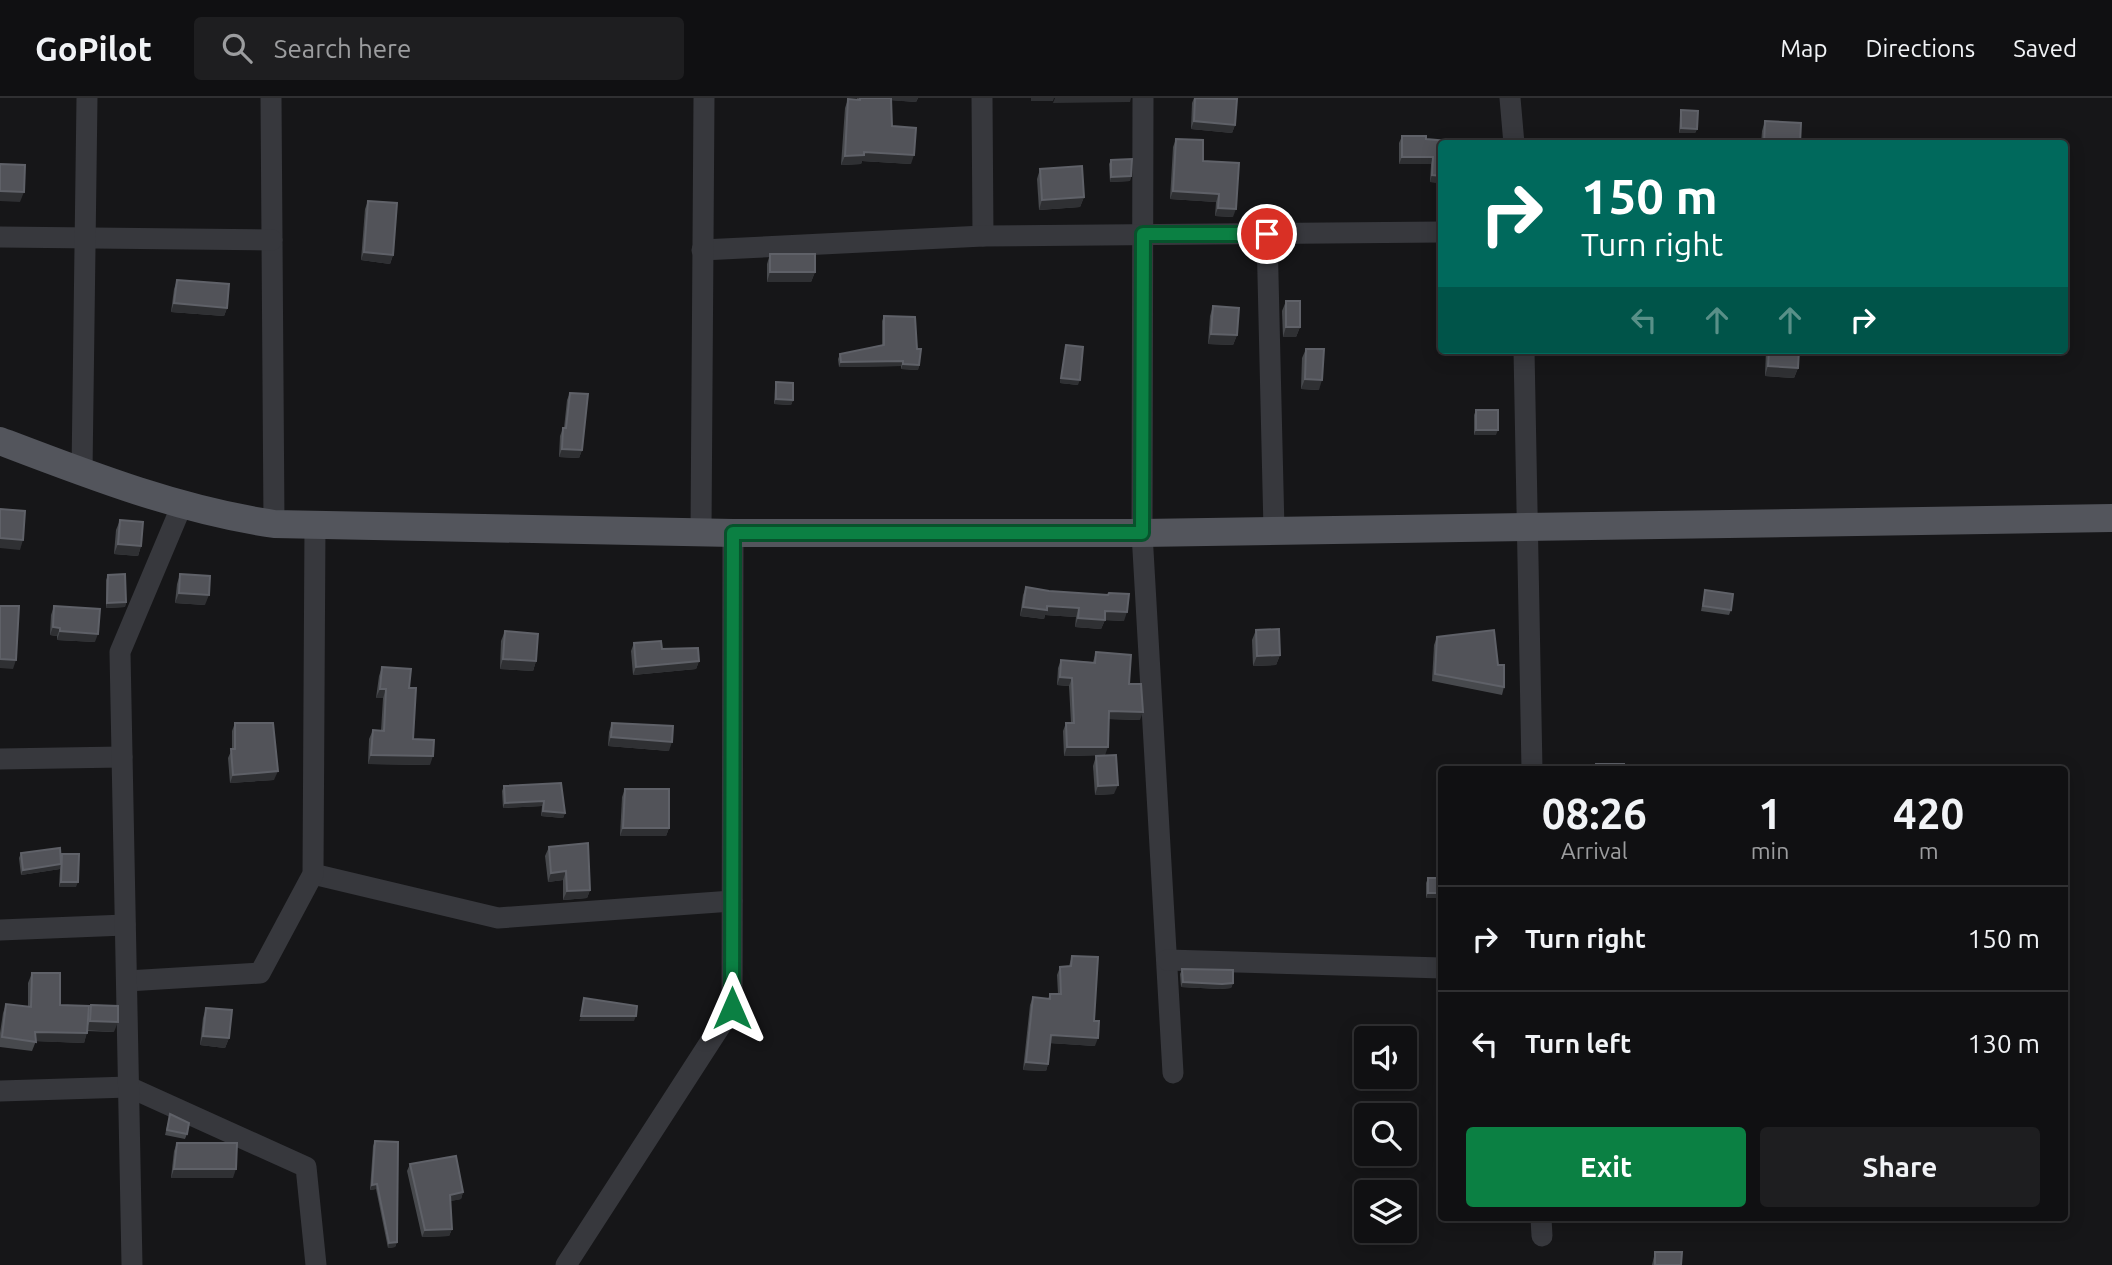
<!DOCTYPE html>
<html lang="en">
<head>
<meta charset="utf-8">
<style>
	body { margin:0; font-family:Ubuntu,sans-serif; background:#1e1e20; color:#f1f3f6; height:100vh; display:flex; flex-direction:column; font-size:26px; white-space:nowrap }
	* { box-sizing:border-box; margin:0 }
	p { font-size:23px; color:#9c9d9f }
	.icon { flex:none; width:38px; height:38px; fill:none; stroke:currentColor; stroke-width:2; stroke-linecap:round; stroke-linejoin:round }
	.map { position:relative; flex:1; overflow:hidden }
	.panel { position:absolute; left:1438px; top:668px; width:630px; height:455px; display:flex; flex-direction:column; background:#101012; border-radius:7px; box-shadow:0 4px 18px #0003,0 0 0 2px #303032 }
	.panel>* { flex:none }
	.banner { position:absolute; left:1438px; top:42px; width:630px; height:214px; border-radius:7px; box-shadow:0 4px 18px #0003,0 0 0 2px #303032; background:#00695c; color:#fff; overflow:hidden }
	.tools { position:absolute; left:1354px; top:928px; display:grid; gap:14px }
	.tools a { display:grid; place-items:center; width:63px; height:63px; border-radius:7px; background:#101012; box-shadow:0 4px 18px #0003,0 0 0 2px #303032; font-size:35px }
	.pin { position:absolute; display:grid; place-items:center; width:60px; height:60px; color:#fff; margin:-30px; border:4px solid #fff; border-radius:50%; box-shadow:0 2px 7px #0007 }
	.me { position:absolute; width:77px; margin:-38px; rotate:0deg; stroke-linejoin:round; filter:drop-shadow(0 0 5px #0008) }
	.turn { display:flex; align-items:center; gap:24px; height:147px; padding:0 28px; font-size:32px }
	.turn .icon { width:91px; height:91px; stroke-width:2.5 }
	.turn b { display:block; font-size:49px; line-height:60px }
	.lanes { display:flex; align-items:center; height:66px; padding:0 28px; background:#0003; justify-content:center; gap:35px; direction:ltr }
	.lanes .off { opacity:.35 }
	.eta { display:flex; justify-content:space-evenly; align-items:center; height:119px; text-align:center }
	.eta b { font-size:42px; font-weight:700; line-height:49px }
	.primary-button { display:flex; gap:14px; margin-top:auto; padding:14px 28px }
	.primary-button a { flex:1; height:80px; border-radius:7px; background:#0b8043; color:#fff; font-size:28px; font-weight:700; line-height:80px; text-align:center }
	.primary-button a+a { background:#1e1e20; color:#f1f3f6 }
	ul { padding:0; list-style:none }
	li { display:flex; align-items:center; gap:21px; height:105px; padding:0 28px; border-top:2px solid #303032 }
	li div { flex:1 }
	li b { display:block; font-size:26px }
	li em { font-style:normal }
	header { display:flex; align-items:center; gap:42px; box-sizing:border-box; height:98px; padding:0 35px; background:#101012; border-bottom:2px solid #303032 }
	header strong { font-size:33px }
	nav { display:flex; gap:38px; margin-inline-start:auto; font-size:24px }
	.search { width:490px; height:63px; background:#1e1e20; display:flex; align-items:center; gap:18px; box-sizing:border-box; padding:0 24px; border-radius:7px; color:#9c9d9f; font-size:26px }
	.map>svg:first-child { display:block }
</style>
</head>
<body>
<header>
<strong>GoPilot</strong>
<div class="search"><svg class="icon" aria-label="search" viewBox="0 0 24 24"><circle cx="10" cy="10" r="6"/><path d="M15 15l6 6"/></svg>Search here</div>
<nav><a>Map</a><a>Directions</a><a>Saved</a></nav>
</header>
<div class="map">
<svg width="2112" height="1167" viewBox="0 0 2112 1167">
	<rect width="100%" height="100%" fill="#161618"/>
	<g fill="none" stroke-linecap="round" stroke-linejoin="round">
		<g stroke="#37383d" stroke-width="21">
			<polyline points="271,0 274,426"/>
			<polyline points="982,0 983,138"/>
			<polyline points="1143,0 1142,435 1173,975"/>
			<polyline points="1510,0 1514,46"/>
			<polyline points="1267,136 1274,432"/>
			<polyline points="0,139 272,142"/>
			<polyline points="702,152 983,138 1442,134"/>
			<polyline points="1524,252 1532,672"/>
			<polyline points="82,374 87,0"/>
			<polyline points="701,434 704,0"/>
			<polyline points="0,661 122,659"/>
			<polyline points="313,776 498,820 732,803"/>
			<polyline points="0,832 125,827"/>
			<polyline points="1167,862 1442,870"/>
			<polyline points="127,883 260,875 313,776 315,427"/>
			<polyline points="0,993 129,989 306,1069 316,1167"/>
			<polyline points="1541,1120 1542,1138"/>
			<polyline points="132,1167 120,554 182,407"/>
			<polyline points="566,1167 732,910 733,435"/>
		</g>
		<path stroke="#53555c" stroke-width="28" d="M0,343C89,377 179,412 274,426L733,435H1142L2112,420"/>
	</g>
	<g fill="#47494d">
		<polygon points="857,0 918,0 916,4 891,2 892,28 911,66 862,63 861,66 841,67 845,10 848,1 857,2"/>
		<polygon points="1194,0 1229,0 1235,27 1232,35 1191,31 1192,5"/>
		<polygon points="1681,12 1697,31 1695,35 1679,35 1680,17"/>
		<polygon points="1765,23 1800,46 1761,46 1762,33"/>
		<polygon points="1402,38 1426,41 1442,85 1430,84 1431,66 1399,66 1399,45"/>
		<polygon points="1176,41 1203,63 1233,119 1215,118 1216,104 1170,101 1173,49"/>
		<polygon points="1111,62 1131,78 1130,83 1110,84 1109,66"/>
		<polygon points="1040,71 1084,99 1080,109 1039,112 1037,81"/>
		<polygon points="368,103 393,157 390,166 361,162 365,111"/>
		<polygon points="770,156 815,174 811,184 767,184 767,166"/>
		<polygon points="177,182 227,210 224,218 171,214 174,191"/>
		<polygon points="1286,203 1300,229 1296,239 1283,239 1282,213"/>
		<polygon points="1213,208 1237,237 1233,247 1208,246 1210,218"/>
		<polygon points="884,218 917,251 919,267 918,272 901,271 901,268 839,269 838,261 840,256 882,247 882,223"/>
		<polygon points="1066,247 1078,287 1060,285 1065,252"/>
		<polygon points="1306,251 1319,292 1301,291 1302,260"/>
		<polygon points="1766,252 1799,252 1798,270 1794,280 1765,278"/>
		<polygon points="776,284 793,302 791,307 774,306 775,289"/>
		<polygon points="570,295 582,352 579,360 559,359 560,338 563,330 564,330 567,302"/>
		<polygon points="1476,312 1496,337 1474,337 1474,317"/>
		<polygon points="120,422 141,448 138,458 114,456 116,432"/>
		<polygon points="180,476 205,507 175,505 177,486"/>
		<polygon points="108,477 126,504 125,509 106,510 106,482"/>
		<polygon points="1026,489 1124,523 1105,522 1101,531 1075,529 1076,519 1045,517 1044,521 1020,518 1023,497"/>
		<polygon points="1705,492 1731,512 1729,517 1701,513"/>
		<polygon points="54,508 95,544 57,542 57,538 50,537 51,517"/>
		<polygon points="1256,532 1280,557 1276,567 1253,568 1252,542"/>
		<polygon points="505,533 536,563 533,573 500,571 501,543"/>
		<polygon points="1437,539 1498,567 1504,589 1502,597 1432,583 1434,547"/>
		<polygon points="634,545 662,551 699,563 696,571 633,577 631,553"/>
		<polygon points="1096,554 1129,586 1140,622 1109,621 1105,657 1064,658 1063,633 1066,625 1071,625 1069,588 1057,587 1058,570 1061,562 1093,564"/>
		<polygon points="382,569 409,590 413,641 430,667 368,666 369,641 373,632 381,633 383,600 376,600 379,578"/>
		<polygon points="235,625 274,682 230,685 228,660 232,651 232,633"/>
		<polygon points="612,625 669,653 608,648 609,634"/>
		<polygon points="1096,658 1114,696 1095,697 1093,668"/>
		<polygon points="504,688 565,715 563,720 541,718 542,708 503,710 502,693"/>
		<polygon points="625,691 669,730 666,738 620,738 622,699"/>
		<polygon points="549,749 590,792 587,800 563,802 563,782 548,784 545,758"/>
		<polygon points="21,755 61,759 76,789 59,789 60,771 21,777 19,760"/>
		<polygon points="1428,780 1442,780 1442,800 1426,800 1426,785"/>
		<polygon points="1072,858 1094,923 1095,948 1050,945 1048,966 1046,973 1023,972 1030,907 1033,899 1048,901 1050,896 1058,896 1057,877 1060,869 1069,868"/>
		<polygon points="1182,871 1233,885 1231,890 1220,891 1181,889 1180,876"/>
		<polygon points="32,875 60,907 89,912 91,907 114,934 87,933 84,945 36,943 32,953 0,949 0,935 3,915 6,906 28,909 28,885"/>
		<polygon points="206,910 229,940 225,950 200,947 203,920"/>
		<polygon points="170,1016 187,1036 185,1041 165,1037"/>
		<polygon points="375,1043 397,1144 395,1149 388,1150 376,1091 370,1092 373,1048"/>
		<polygon points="177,1045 233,1080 171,1080 174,1053"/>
		<polygon points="410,1066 463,1094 461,1101 450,1103 452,1131 449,1138 422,1139 407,1073"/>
		<polygon points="1655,1154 1681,1167 1652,1167"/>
	</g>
	<g fill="#2f3033">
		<polygon points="888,0 918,0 916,4 887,2"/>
		<polygon points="1031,0 1054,0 1053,3 1031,3"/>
		<polygon points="1055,0 1131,0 1130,4 1053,5"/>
		<polygon points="1194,23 1235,27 1232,35 1191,31"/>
		<polygon points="1681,30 1697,31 1695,35 1679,35"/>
		<polygon points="864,54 914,57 911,66 862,63 861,66 841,67 845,58"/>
		<polygon points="1402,59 1433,59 1431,66 1399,66"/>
		<polygon points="1432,77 1442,78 1442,85 1430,84"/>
		<polygon points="1131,78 1130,83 1110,84 1111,79"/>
		<polygon points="0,93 24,94 20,104 0,103"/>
		<polygon points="1173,93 1219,96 1216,104 1170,101"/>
		<polygon points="1084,99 1080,109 1039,112 1042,102"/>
		<polygon points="1218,110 1236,111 1233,119 1215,118"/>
		<polygon points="364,154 393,157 390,166 361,162"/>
		<polygon points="770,174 815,174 811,184 767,184"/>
		<polygon points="174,205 227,210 224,218 171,214"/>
		<polygon points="1286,229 1300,229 1296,239 1283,239"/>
		<polygon points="1211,236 1237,237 1233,247 1208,246"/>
		<polygon points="903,263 901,268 839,269 841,264"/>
		<polygon points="903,266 919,267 918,272 901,271"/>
		<polygon points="1768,268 1798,270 1794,280 1765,278"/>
		<polygon points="1061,280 1080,282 1078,287 1060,285"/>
		<polygon points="1305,281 1322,282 1319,292 1301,291"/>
		<polygon points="776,301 793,302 791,307 774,306"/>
		<polygon points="1476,332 1498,332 1496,337 1474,337"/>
		<polygon points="562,351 582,352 579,360 559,359"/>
		<polygon points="0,440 23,442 20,452 0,450"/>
		<polygon points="118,446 141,448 138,458 114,456"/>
		<polygon points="179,495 209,497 205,507 175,505"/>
		<polygon points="126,504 125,509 106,510 107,505"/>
		<polygon points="1047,508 1079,510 1076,519 1045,517 1044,521 1020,518 1023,509"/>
		<polygon points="1105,513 1127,514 1124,523 1102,522"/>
		<polygon points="1078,520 1105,522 1101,531 1075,529"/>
		<polygon points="53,529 60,530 57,538 50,537"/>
		<polygon points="60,533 98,536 95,544 57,542"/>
		<polygon points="1280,557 1276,567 1253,568 1257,558"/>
		<polygon points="0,561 16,562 13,571 0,570"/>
		<polygon points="503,561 536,563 533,573 500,571"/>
		<polygon points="699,563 696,571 633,577 636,569"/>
		<polygon points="1060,579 1072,580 1069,588 1057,587"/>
		<polygon points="380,591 386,591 383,600 376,600"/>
		<polygon points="1109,613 1143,614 1140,622 1106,621"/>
		<polygon points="611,639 672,644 669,653 608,648"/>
		<polygon points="1067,649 1108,649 1105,657 1064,658"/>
		<polygon points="371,657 433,658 430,667 368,666"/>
		<polygon points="278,673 274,682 230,685 233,677"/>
		<polygon points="1118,687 1114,696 1095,697 1098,688"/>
		<polygon points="544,703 542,708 503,710 505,705"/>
		<polygon points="543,713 565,715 563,720 541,718"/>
		<polygon points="623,730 669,730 666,738 620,738"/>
		<polygon points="61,766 60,771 21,777 23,772"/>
		<polygon points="566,773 563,782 548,784 551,775"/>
		<polygon points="61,784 78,784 76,789 59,789"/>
		<polygon points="590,792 587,800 563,802 567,793"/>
		<polygon points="1428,795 1442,795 1442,800 1426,800"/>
		<polygon points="1183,884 1233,885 1231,890 1220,891 1181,889"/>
		<polygon points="581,918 636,918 634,923 579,923"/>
		<polygon points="90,923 118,924 114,934 86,932"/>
		<polygon points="35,934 87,935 84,945 31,943"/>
		<polygon points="1051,937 1098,940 1095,948 1048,945"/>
		<polygon points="203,938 229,940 225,950 200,947"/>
		<polygon points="1026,964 1048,966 1046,973 1023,972"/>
		<polygon points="174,1071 236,1071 233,1080 171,1080"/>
		<polygon points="377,1086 376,1091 370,1092 372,1087"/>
		<polygon points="463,1094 461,1101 447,1104 450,1097"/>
		<polygon points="452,1131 449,1138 422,1139 425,1132"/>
		<polygon points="397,1144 395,1149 388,1150 389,1145"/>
	</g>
	<g fill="#525359" stroke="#5f6168" stroke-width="2">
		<polygon points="860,0 891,0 892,28 916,30 914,57 864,54 864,57 845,58 848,1 860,2"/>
		<polygon points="1195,0 1237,1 1235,27 1194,23"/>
		<polygon points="1681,12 1698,13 1697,31 1681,30"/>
		<polygon points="1765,23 1801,25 1800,46 1764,46"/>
		<polygon points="1402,38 1426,38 1426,41 1459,44 1459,46 1442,46 1442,78 1432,77 1433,59 1402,59"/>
		<polygon points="1176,41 1203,42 1203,63 1239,65 1236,111 1218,110 1219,96 1173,93"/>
		<polygon points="1132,61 1131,78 1111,79 1111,62"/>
		<polygon points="0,66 25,67 24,94 0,93"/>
		<polygon points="1082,68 1084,99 1042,102 1040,71"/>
		<polygon points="368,103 397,105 393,157 364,154"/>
		<rect x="770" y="156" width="45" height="18"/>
		<polygon points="177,182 229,186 227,210 174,205"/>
		<rect x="1286" y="203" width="14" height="26"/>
		<polygon points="1213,208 1239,210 1237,237 1211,236"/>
		<polygon points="884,218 915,219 917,251 921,251 919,267 903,266 903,263 841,264 840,256 884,247"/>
		<polygon points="1066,247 1083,249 1080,282 1061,280"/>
		<polygon points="1306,251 1324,251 1322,282 1305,281"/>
		<polygon points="1769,252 1799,252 1798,270 1768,268"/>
		<polygon points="776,284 793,285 793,302 776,301"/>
		<polygon points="570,295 588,296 582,352 562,351 563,330 566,330"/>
		<rect x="1476" y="312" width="22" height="20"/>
		<polygon points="0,411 25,413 23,442 0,440"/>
		<polygon points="120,422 143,424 141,448 118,446"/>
		<polygon points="125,476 126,504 107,505 108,477"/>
		<polygon points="180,476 210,478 209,497 179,495"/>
		<polygon points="1026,489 1049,493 1108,497 1109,495 1129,496 1127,514 1105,513 1105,522 1078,520 1079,510 1047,508 1047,512 1023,509"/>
		<polygon points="1705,492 1733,496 1731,512 1703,508"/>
		<polygon points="0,508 19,508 16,562 0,561"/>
		<polygon points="54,508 100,511 98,536 60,533 60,530 53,529"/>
		<polygon points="1279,531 1280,557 1257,558 1256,532"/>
		<polygon points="1494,532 1498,567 1504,567 1504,589 1435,576 1437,539"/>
		<polygon points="505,533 538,536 536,563 503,561"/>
		<polygon points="661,543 662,551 698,550 699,563 636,569 634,545"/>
		<polygon points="1096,554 1131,557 1129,586 1141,586 1143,614 1109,613 1108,649 1067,649 1066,625 1074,625 1072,580 1060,579 1061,562 1095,565"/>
		<polygon points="382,569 411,571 409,590 416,590 413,641 434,642 433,658 371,657 373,632 384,633 386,591 380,591"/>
		<polygon points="235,625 273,625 278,673 233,677 231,651 235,651"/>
		<polygon points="612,625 673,628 672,644 611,639"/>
		<polygon points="1116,657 1118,687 1098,688 1096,658"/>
		<rect x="1596" y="666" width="28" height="6"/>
		<polygon points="561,685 565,715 543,713 544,703 505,705 504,688"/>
		<polygon points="625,691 669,691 669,730 623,730"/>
		<polygon points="588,745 590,792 567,793 566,773 551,775 549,749"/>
		<polygon points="60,750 61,766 23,772 21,755"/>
		<polygon points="62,756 79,756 78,784 61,784"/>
		<rect x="1428" y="780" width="14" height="15"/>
		<polygon points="1072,858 1098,859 1094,923 1099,923 1098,940 1051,937 1048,966 1026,964 1033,899 1050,901 1050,896 1061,896 1060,869 1071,868"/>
		<polygon points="1182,871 1233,872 1233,885 1222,886 1183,884"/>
		<polygon points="32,875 60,875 60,907 89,908 87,935 35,934 36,944 2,939 6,906 31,909"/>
		<polygon points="584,900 637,908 636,918 581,918"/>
		<polygon points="91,907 118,908 118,924 90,923"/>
		<polygon points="206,910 232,912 229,940 203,938"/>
		<polygon points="170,1016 189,1025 187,1036 167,1032"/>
		<polygon points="375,1043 398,1044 397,1144 389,1145 377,1086 372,1087"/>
		<polygon points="177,1045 237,1045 236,1071 174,1071"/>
		<polygon points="456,1058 463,1094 450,1097 452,1131 425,1132 410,1066"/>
		<polygon points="1655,1154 1682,1154 1681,1167 1655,1167"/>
	</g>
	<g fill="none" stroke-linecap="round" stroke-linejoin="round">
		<defs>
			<polyline id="route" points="732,910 733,435 1142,435 1143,136 1267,136"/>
		</defs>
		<use href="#route" stroke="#07532c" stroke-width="18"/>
		<use href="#route" stroke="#0b8043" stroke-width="12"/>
	</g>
</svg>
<div class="tools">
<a><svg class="icon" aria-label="sound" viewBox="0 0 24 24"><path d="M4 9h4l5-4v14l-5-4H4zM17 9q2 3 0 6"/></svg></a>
<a><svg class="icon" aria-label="search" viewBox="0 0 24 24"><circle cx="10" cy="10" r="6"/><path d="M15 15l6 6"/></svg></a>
<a><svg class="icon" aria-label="layers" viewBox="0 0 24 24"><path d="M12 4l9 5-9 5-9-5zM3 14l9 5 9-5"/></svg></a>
</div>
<div class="pin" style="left:1267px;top:136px;background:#d93025"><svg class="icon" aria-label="arrive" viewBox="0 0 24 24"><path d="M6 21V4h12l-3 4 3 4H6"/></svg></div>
<svg class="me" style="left:732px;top:910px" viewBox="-20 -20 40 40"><path d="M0-17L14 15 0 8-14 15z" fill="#0b8043" stroke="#fff" stroke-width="4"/></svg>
<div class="banner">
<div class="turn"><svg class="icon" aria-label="right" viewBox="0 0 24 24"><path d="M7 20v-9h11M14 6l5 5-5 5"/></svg><div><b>150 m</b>Turn right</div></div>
<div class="lanes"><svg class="icon off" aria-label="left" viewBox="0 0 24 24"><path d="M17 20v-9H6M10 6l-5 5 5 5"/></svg><svg class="icon off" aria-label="ahead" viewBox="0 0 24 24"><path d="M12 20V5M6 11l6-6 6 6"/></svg><svg class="icon off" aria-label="ahead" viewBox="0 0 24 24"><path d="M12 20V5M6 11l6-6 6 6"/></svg><svg class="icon" aria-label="right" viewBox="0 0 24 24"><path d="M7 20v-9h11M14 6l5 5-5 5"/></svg></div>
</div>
<section class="panel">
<div class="eta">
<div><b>08:26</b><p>Arrival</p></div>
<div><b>1</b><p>min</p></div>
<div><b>420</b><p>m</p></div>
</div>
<ul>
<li><svg class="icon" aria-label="right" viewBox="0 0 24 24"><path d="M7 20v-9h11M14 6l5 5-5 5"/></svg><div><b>Turn right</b></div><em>150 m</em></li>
<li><svg class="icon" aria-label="left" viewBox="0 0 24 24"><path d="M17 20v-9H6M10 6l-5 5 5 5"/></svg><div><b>Turn left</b></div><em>130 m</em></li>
</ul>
<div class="primary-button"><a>Exit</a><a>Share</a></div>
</section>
</div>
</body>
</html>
